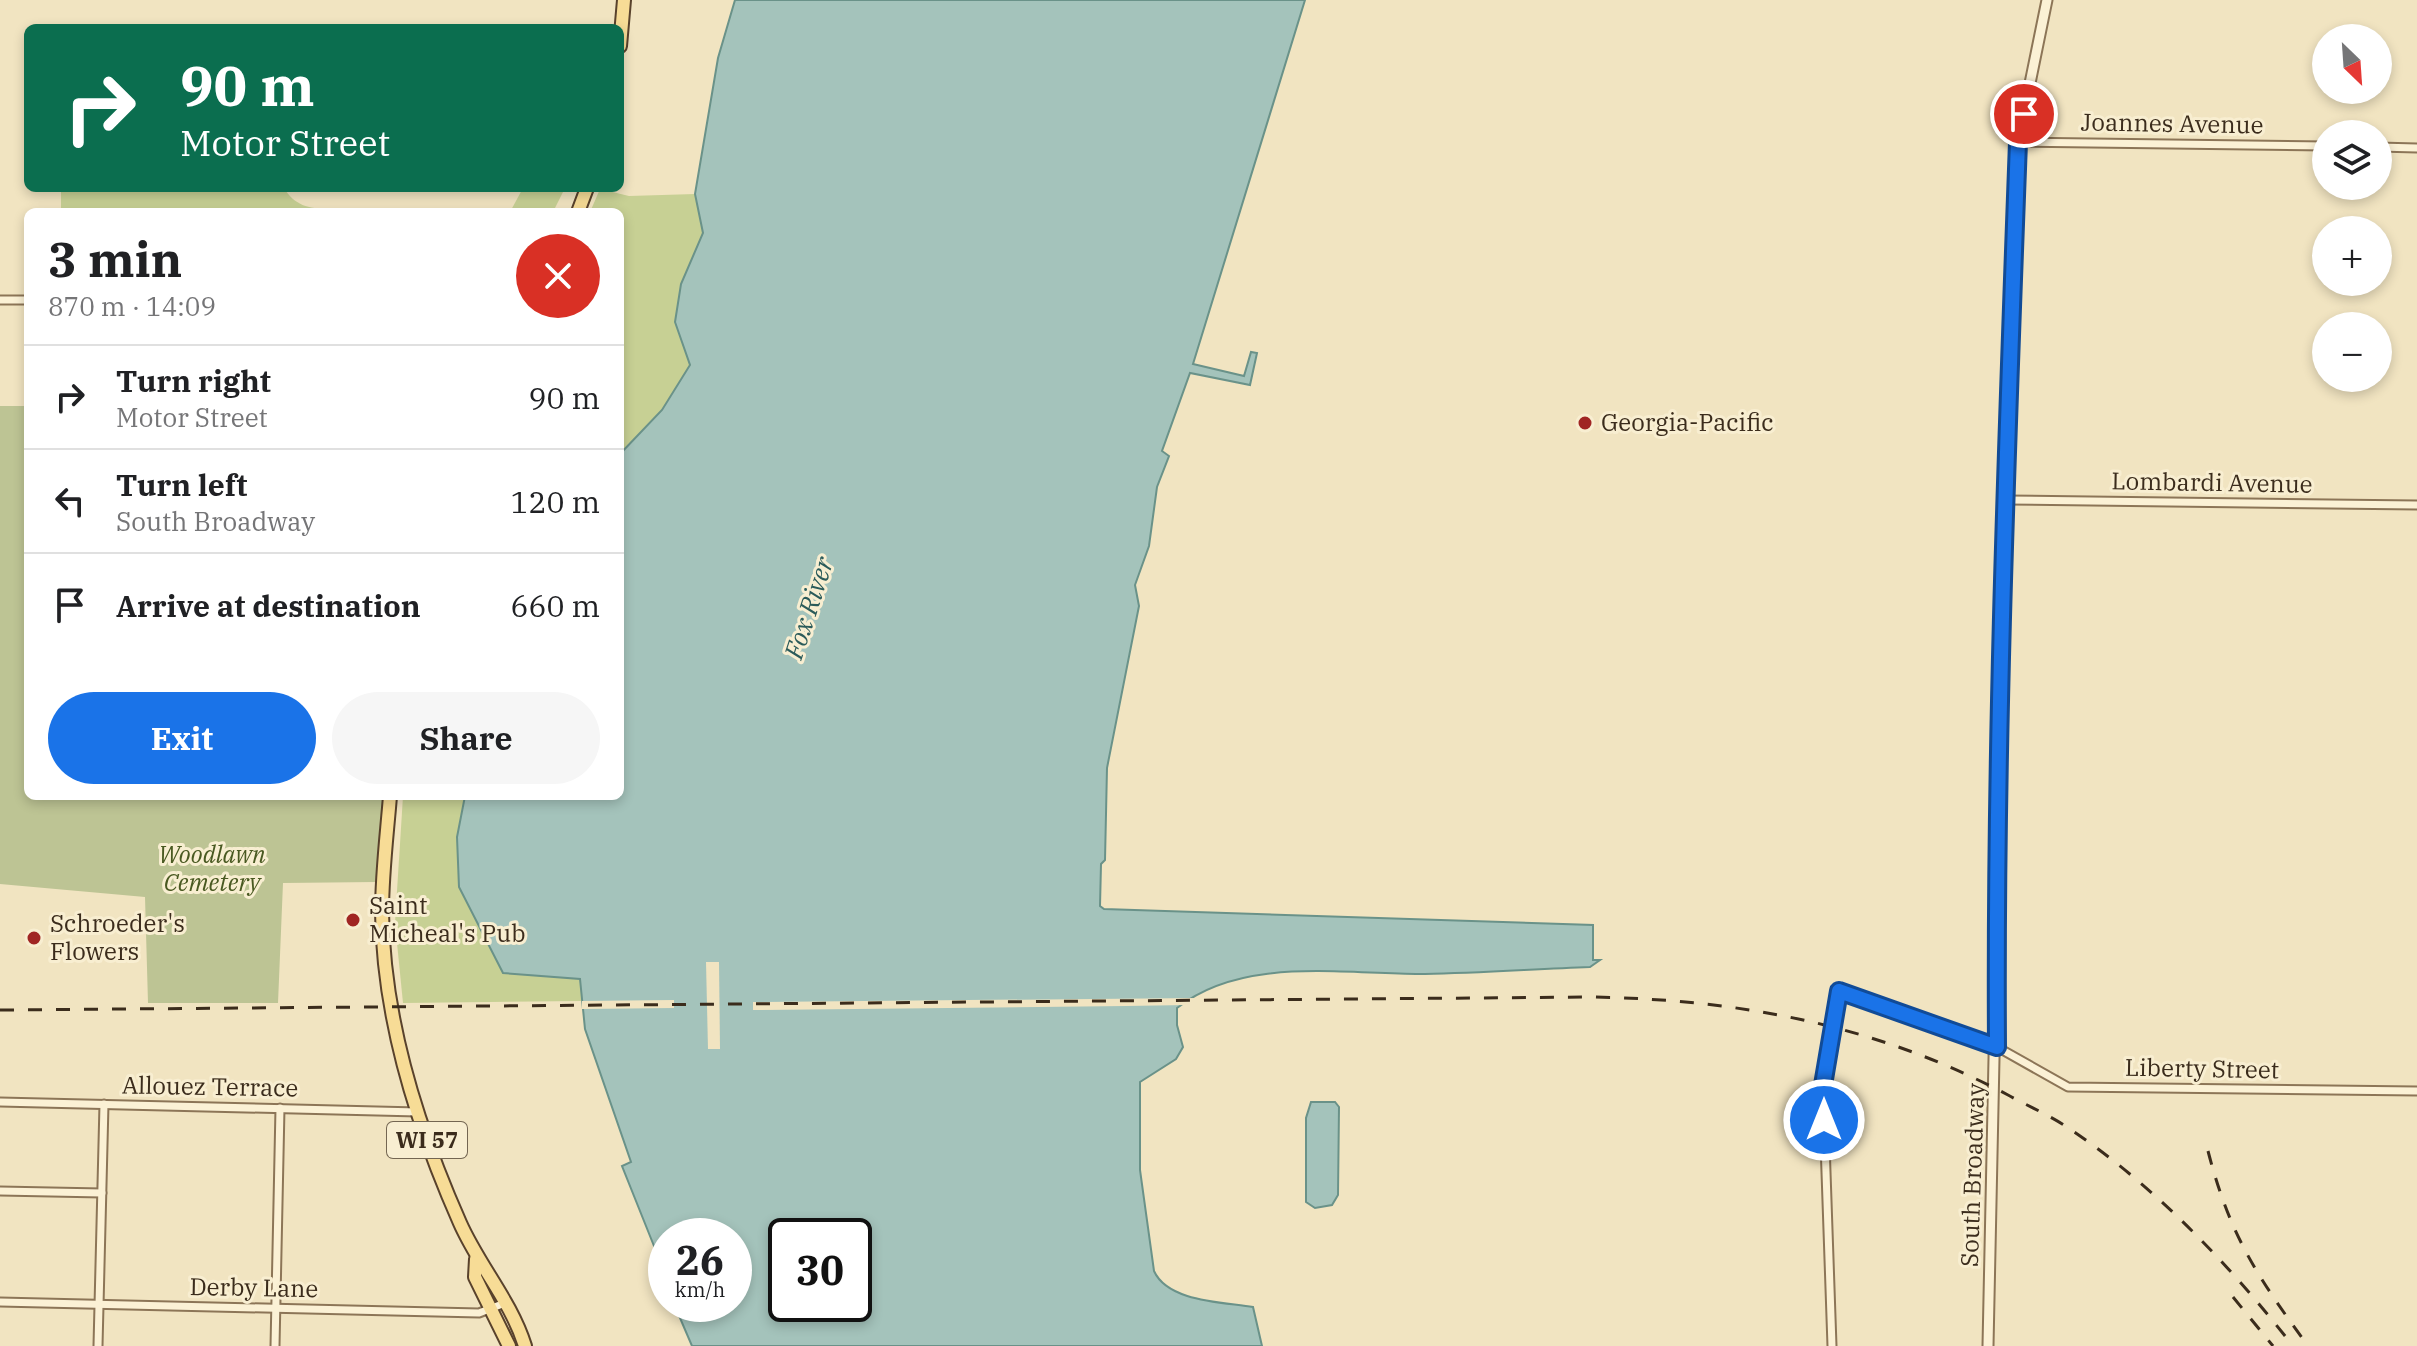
<!DOCTYPE html>
<html lang="en">
<head>
<meta charset="utf-8">
<style>
	body { margin:0; font-family:"IBM Plex Serif",serif; background:#f6f6f6; color:#202124; height:100vh; display:flex; flex-direction:column; font-size:30px; white-space:nowrap }
	* { box-sizing:border-box; margin:0 }
	p { font-size:26px; color:#757577 }
	.icon { flex:none; width:44px; height:44px; fill:none; stroke:currentColor; stroke-width:2; stroke-linecap:round; stroke-linejoin:round }
	.map { position:relative; flex:1; overflow:hidden }
	.drawer { position:absolute; left:24px; top:208px; width:600px; height:592px; display:flex; flex-direction:column; background:#fff; border-radius:12px; box-shadow:0 4px 12px #0003 }
	.drawer>* { flex:none }
	.banner { position:absolute; left:24px; top:24px; width:600px; height:168px; border-radius:12px; box-shadow:0 4px 12px #0003; background:#0b6e4f; color:#fff; overflow:hidden }
	.needle { width:52px; rotate:155deg }
	.tools { position:absolute; left:2312px; top:24px; display:grid; gap:16px }
	.tools a { display:grid; place-items:center; width:80px; height:80px; border-radius:50%; background:#fff; box-shadow:0 4px 12px #0003; font-size:40px }
	.speed { position:absolute; left:648px; top:1218px; display:flex; gap:16px; font-size:40px; font-weight:700; text-align:center }
	.speed>* { display:grid; place-content:center; width:104px; height:104px; border-radius:50%; background:#fff; box-shadow:0 4px 12px #0003; line-height:1 }
	.speed small { font-size:20px; font-weight:400 }
	.speed .limit { border:4px solid #111; border-radius:12px; background:#fff; color:#111 }
	.pin { position:absolute; display:grid; place-items:center; width:68px; height:68px; color:#fff; margin:-34px; border:4px solid #fff; border-radius:50%; box-shadow:0 2px 8px #0007 }
	.me { position:absolute; width:88px; margin:-44px; rotate:0deg; stroke-linejoin:round; filter:drop-shadow(0 0 6px #0008) }
	.turn { display:flex; align-items:center; gap:28px; height:168px; padding:0 24px; font-size:36px }
	.turn .icon { width:104px; height:104px; stroke-width:2.5 }
	.turn b { display:block; font-size:56px; line-height:68px }
	.round { display:grid; place-items:center; flex:none; width:84px; height:84px; border-radius:42px; background:#f6f6f6 }
	.head { display:flex; align-items:center; justify-content:space-between; height:136px; padding:0 24px }
	h1 { font-size:48px; font-weight:700; line-height:60px }
	.action { display:flex; gap:16px; margin-top:auto; padding:16px 24px }
	.action a { flex:1; height:92px; border-radius:48px; background:#1a73e8; color:#fff; font-size:32px; font-weight:700; line-height:92px; text-align:center }
	.action a+a { background:#f6f6f6; color:#202124 }
	ul { padding:0; list-style:none }
	li { display:flex; align-items:center; gap:24px; height:104px; padding:0 24px; border-top:2px solid #e0e0e0 }
	li div { flex:1 }
	li b { display:block; font-size:30px }
	li em { font-style:normal }
	.map>svg:first-child { display:block }
</style>
</head>
<body>
<div class="map">
<svg width="2417" height="1346" viewBox="0 0 2417 1346">
	<rect width="100%" height="100%" fill="#f1e4c1"/>
	<g fill="#c7d094">
		<path d="M61,188H284C294,205 309,209 328,209L331,212H61Z"/>
		<polygon points="523,188 565,188 553,212 510,212"/>
		<polygon points="600,189 629,196 695,194 703,233 681,284 675,322 690,365 662,410 620,454 620,212 590,212"/>
		<polygon points="403,796 465,796 580,979 582,1001 403,1003 395,923"/>
	</g>
	<polygon fill="#bdc494" points="0,406 28,406 28,796 384,796 376,882 283,883 278,1003 148,1003 145,897 0,884"/>
	<g fill="#a4c3bb" stroke="#6a9289" stroke-width="2" fill-rule="evenodd">
		<path d="M735,0H1305L1193,364L1244,376L1251,352L1257,353L1250,385L1190,373L1162,451L1169,456L1157,487L1149,546L1135,585L1139,606L1107,768L1105,860L1101,864L1100,906L1104,909L1593,925V960H1600L1590,967C1535,969 1480,973 1425,974C1345,975 1244,955 1177,1008V1025L1183,1047L1176,1059L1140,1082V1170L1154,1271C1168,1302 1223,1302 1253,1307L1262,1346H692L674,1304H734V1236H666V1286L659,1268L662,1266L622,1166L631,1162L585,1029L580,979L503,973L459,887L457,837L465,796H620V454L662,410L690,365L675,322L681,284L703,233L695,194L718,58ZM786,1236H854V1304H786Z"/>
		<polygon points="1311,1102 1335,1102 1339,1107 1338,1195 1332,1205 1315,1208 1306,1202 1306,1118"/>
	</g>
	<g fill="#f1e4c1">
		<polygon points="706,962 719,962 720,1049 708,1049"/>
		<polygon points="1197,998 1187,1005 1126,1006 753,1010 753,1002"/>
		<polygon points="674,1000 674,1008 582,1009 582,1001"/>
	</g>
	<g fill="none" stroke-linecap="round" stroke-linejoin="round">
		<defs>
			<g id="minor">
				<polyline points="2018,142 2326,146"/>
				<polyline points="2378,147 2417,148"/>
				<polyline points="0,300 28,300"/>
				<polyline points="2006,500 2417,505"/>
				<polyline points="0,1102 418,1112"/>
				<polyline points="0,1191 102,1193"/>
				<polyline points="0,1302 479,1313 505,1303"/>
				<polyline points="98,1346 104,1104"/>
				<polyline points="275,1346 280,1108"/>
				<polyline points="1832,1346 1823,1085 1839,991 1997,1047 2068,1087 2417,1091"/>
			</g>
			<polyline id="tertiary" points="1988,1346 2008,388 2018,142 2047,0"/>
			<g id="primary">
				<polyline points="620,46 624,0"/>
				<polyline points="578,212 587,188"/>
				<path d="M390,796C387,834 382,873 382,912C383,1019 417,1126 460,1223C479,1266 511,1301 525,1346"/>
				<polyline points="476,1259 475,1277 509,1346"/>
			</g>
		</defs>
		<use href="#minor" stroke="#8c7557" stroke-width="11"/>
		<use href="#tertiary" stroke="#8c7557" stroke-width="13"/>
		<use href="#primary" stroke="#59422c" stroke-width="16"/>
		<use href="#minor" stroke="#fbf1d5" stroke-width="7"/>
		<use href="#tertiary" stroke="#fbf1d5" stroke-width="9"/>
		<use href="#primary" stroke="#f7dc96" stroke-width="12"/>
		<g stroke="#3b2c1c" stroke-width="3" stroke-dasharray="14 14" stroke-linecap="butt">
			<path d="M0,1010L1594,997C1742,1000 1876,1025 2008,1095C2028,1106 2049,1115 2067,1127C2155,1186 2228,1263 2293,1346"/>
			<path d="M2208,1151C2230,1236 2257,1276 2308,1346"/>
			<polyline points="2233,1297 2273,1346"/>
		</g>
	</g>
	<g fill="none" stroke-linecap="round" stroke-linejoin="round">
		<defs>
			<path id="route" d="M1824,1120L1823,1085L1839,991L1997,1047C1995,745 2007,443 2018,142L2024,114"/>
		</defs>
		<use href="#route" stroke="#114b97" stroke-width="20"/>
		<use href="#route" stroke="#1a73e8" stroke-width="14"/>
	</g>
	<g fill="#a02523" stroke="#f8eed1" stroke-width="3">
		<circle cx="1585" cy="423" r="8"/>
		<circle cx="353" cy="920" r="8"/>
		<circle cx="34" cy="938" r="8"/>
	</g>
	<g text-anchor="middle" stroke-width="6" stroke-linejoin="round" paint-order="stroke">
		<rect fill="#f8eed1" stroke="#746652" stroke-width="2" x="387" y="1122" width="80" height="36" rx="6"/>
		<g font-size="22" font-weight="bold" fill="#3b2c1c">
			<text x="427" y="1148">WI 57</text>
		</g>
		<g font-size="24" fill="#3b2c1c" stroke="#f8eed1">
			<text transform="translate(2172 124) rotate(1)" y="8">Joannes Avenue</text>
			<text transform="translate(2212 483) rotate(1)" y="8">Lombardi Avenue</text>
			<text transform="translate(2202 1069) rotate(1)" y="8">Liberty Street</text>
			<text transform="translate(210 1087) rotate(1)" y="8">Allouez Terrace</text>
			<text transform="translate(1973 1175) rotate(-88)" y="8">South Broadway</text>
			<text transform="translate(254 1288) rotate(1)" y="8">Derby Lane</text>
		</g>
		<g font-size="24" fill="#3b2c1c" stroke="#f8eed1" text-anchor="start">
			<text x="1601" y="431">Georgia-Pacific</text>
			<text x="369" y="914">Saint<tspan x="369" dy="28">Micheal's Pub</tspan></text>
			<text x="50" y="932">Schroeder's<tspan x="50" dy="28">Flowers</tspan></text>
		</g>
		<g font-size="24" font-style="italic" fill="#495921" stroke="#f8eed1">
			<text x="212" y="863">Woodlawn<tspan x="212" dy="28">Cemetery</tspan></text>
		</g>
		<g font-size="26" font-style="italic" fill="#2b5b5a" stroke="#f8eed1">
			<text transform="translate(809 608) rotate(-72)" y="9">Fox River</text>
		</g>
	</g>
</svg>
<div class="tools">
<a><svg class="needle" viewBox="-14 -14 28 28"><path d="M0-13l5 13h-10z" fill="#e53935"/><path d="M0 13l5-13h-10z" fill="#757577"/></svg></a>
<a><svg class="icon" aria-label="layers" viewBox="0 0 24 24"><path d="M12 4l9 5-9 5-9-5zM3 14l9 5 9-5"/></svg></a>
<a>+</a>
<a>−</a>
</div>
<div class="speed"><div>26<small>km/h</small></div><div class="limit">30</div></div>
<div class="pin" style="left:2024px;top:114px;background:#d93025"><svg class="icon" aria-label="arrive" viewBox="0 0 24 24"><path d="M6 21V4h12l-3 4 3 4H6"/></svg></div>
<svg class="me" style="left:1824px;top:1120px" viewBox="-20 -20 40 40"><circle r="17" fill="#1a73e8" stroke="#fff" stroke-width="3"/><path d="M0-11L8 9 0 5-8 9z" fill="#fff"/></svg>
<div class="banner">
<div class="turn"><svg class="icon" aria-label="right" viewBox="0 0 24 24"><path d="M7 20v-9h11M14 6l5 5-5 5"/></svg><div><b>90 m</b>Motor Street</div></div>
</div>
<section class="drawer">
<div class="head"><div><h1>3 min</h1><p>870 m · 14:09</p></div><a class="round" style="background:#d93025;color:#fff"><svg class="icon" aria-label="close" viewBox="0 0 24 24"><path d="M6 6l12 12M18 6L6 18"/></svg></a></div>
<ul>
<li><svg class="icon" aria-label="right" viewBox="0 0 24 24"><path d="M7 20v-9h11M14 6l5 5-5 5"/></svg><div><b>Turn right</b><p>Motor Street</p></div><em>90 m</em></li>
<li><svg class="icon" aria-label="left" viewBox="0 0 24 24"><path d="M17 20v-9H6M10 6l-5 5 5 5"/></svg><div><b>Turn left</b><p>South Broadway</p></div><em>120 m</em></li>
<li><svg class="icon" aria-label="arrive" viewBox="0 0 24 24"><path d="M6 21V4h12l-3 4 3 4H6"/></svg><div><b>Arrive at destination</b></div><em>660 m</em></li>
</ul>
<div class="action"><a>Exit</a><a>Share</a></div>
</section>
</div>
</body>
</html>
